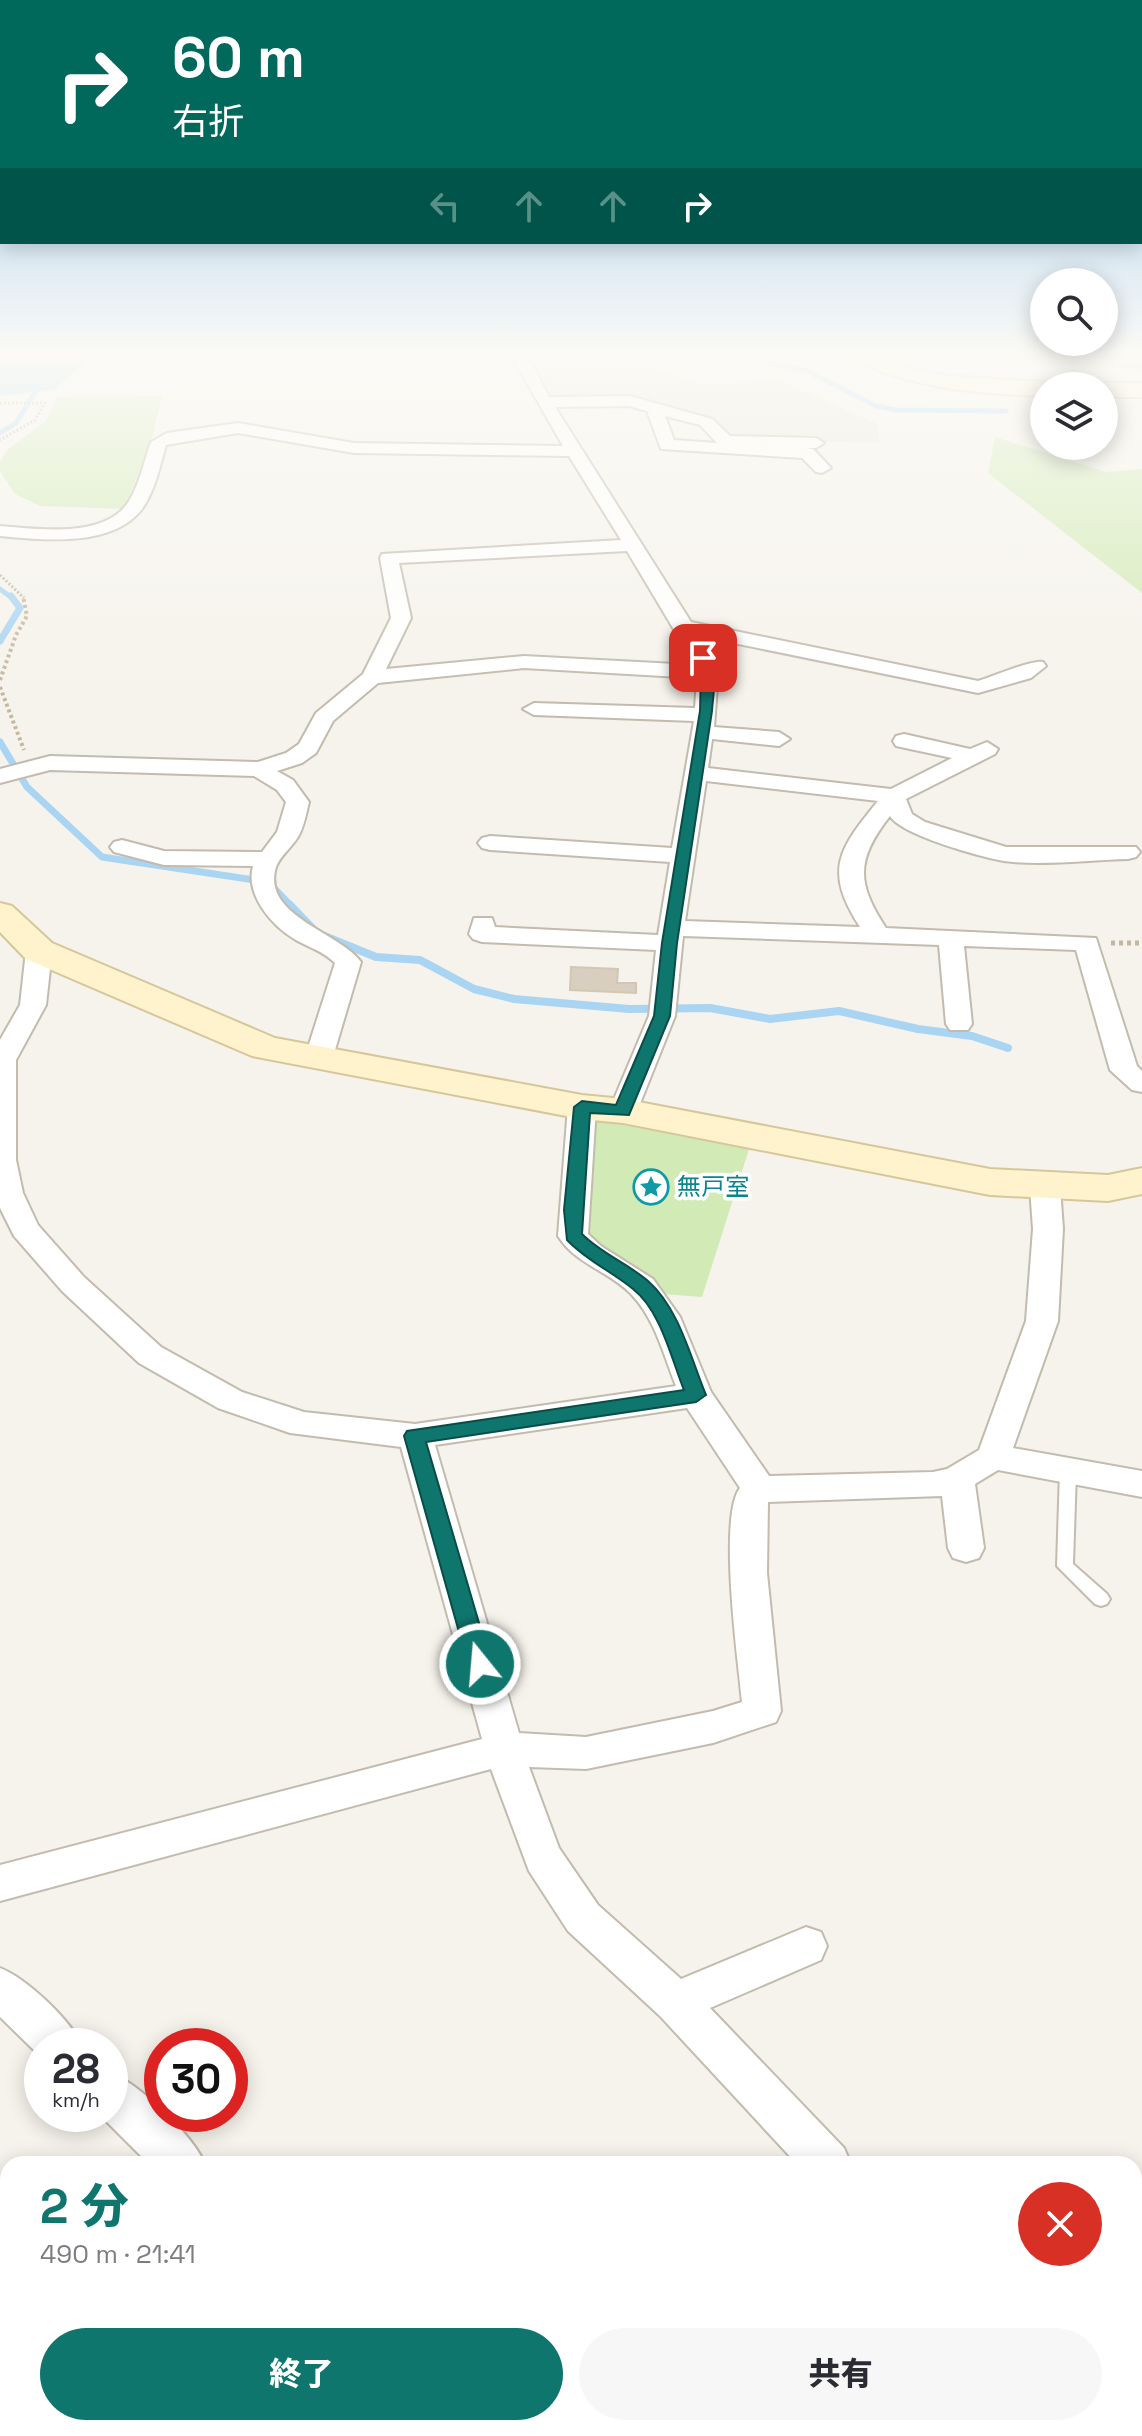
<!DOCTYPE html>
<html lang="ja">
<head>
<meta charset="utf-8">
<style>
	body { margin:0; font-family:"Space Grotesk","Noto Sans JP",sans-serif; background:#f7f7f7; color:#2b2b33; height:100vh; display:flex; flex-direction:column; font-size:30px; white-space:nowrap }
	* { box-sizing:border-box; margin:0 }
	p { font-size:26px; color:#7c7c81 }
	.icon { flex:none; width:44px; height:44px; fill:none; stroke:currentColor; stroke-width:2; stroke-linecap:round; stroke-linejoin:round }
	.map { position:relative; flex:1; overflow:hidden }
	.panel { position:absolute; left:0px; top:2156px; width:1142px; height:280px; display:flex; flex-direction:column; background:#fff; border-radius:24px 24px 0 0; box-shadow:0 4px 20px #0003 }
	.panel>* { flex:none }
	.hud { position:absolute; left:0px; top:0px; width:1142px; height:244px; box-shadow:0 4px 20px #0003; background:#00695c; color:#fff; overflow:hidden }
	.tools { position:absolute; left:1030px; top:268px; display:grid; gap:16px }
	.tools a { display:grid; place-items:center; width:88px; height:88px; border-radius:50%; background:#fff; box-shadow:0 4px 20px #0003; font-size:40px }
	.speed { position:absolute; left:24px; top:2028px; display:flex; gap:16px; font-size:40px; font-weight:700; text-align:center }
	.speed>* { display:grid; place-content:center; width:104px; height:104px; border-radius:50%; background:#fff; box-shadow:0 4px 20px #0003; line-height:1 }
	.speed small { font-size:20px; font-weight:400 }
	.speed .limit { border:12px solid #d22; background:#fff; color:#111 }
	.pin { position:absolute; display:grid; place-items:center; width:68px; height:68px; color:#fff; margin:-34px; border-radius:16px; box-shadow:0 4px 12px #0006 }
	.me { position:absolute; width:88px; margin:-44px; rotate:343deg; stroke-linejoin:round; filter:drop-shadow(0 0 6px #0008) }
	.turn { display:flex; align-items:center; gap:28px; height:168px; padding:0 40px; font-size:36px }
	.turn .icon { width:104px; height:104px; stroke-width:2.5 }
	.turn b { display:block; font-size:56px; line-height:68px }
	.lanes { display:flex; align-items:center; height:76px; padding:0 40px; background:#0003; justify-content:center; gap:40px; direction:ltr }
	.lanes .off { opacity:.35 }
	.round { display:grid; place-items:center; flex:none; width:84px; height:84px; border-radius:42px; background:#f7f7f7 }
	.overview { display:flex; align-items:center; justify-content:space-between; height:136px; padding:0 40px }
	h1 { font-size:48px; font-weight:800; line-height:60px; color:#0f766e }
	.cta { display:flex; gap:16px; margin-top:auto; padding:16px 40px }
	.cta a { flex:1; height:92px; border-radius:48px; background:#0f766e; color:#fff; font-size:32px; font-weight:800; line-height:92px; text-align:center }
	.cta a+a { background:#f7f7f7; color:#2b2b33 }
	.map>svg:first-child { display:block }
</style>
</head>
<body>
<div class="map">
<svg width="1142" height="2436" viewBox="0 0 1142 2436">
	<rect width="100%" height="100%" fill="#f6f3ec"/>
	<polygon fill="#eae5da" points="627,361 707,385 776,379 877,424 880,443 742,439 637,397 550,398 530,362"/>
	<g fill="#d2eab5">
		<polygon points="1002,353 1142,353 1142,370 1023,361"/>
		<polygon points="162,396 151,442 124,509 40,506 15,494 0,471 0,462 7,450 46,421 57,397"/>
		<polygon points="995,437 1106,472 1142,469 1142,593 988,473"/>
		<polygon points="591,1119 749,1149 702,1297 662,1294 583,1236"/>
	</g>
	<polygon fill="#a9d4f2" points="0,353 97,353 55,389 0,396"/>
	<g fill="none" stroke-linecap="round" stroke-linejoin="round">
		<g stroke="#a9d4f2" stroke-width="5">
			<polyline points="714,353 805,370 876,406 896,410 1006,411"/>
			<polyline points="0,433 16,423 40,384"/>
			<polyline points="0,589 12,598"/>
		</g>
		<g stroke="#a9d4f2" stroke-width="7">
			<polyline points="0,641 20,608 11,596"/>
			<polyline points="0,742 27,787 102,857 268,882 292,907"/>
		</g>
		<polyline stroke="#a9d4f2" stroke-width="8" points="290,905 317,933 376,957 420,960 474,989 514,999 629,1009 710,1008 770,1019 839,1011 918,1029 972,1036 1008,1048"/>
	</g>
	<polygon fill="#d8cfc1" stroke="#d3c7b4" stroke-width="2" points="571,967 618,969 617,983 636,983 636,993 570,990"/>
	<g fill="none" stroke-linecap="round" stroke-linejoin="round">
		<defs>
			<polygon id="lane" points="1068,1465 1074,1467 1076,1471 1073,1564 1107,1594 1110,1599 1107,1604 1101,1606 1095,1604 1057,1566 1060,1471 1062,1467"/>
			<g id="street">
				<path d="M510,353H526L549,397L630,396L712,419L730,436L816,438L824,443L816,448H805L813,449L831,468L822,473L816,472L802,458L661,449L647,411L629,406L555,407L691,622L978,681C992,677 1033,659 1043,662L1046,666L1031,678L978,693L699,636L718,672L714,727L779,732L790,739L779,746L712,739L708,768L891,789L952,758L896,746L893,741L896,736L904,734L970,749L987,742L998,749L995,754L906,799L912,814L925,822L1006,847H1136L1140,852L1136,857L1128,859C1091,860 1040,866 1004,861C981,857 901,835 890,816C856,859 856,883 886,928L1096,938L1137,1066L1142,1071V1092L1132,1090L1110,1070L1076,950L964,946L972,1024L968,1030H950L946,1024L939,945L683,936L675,1016L637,1111L633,1117L623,1120L613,1117L609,1111L649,1016L656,950L482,942L473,939L469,934L474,918H492L495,927L658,935L670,862L490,850L482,848L478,843L482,838L490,836L672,848L694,721L534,715L523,709L534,703L695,708L697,678L524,668L378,683L333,721L316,753L302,763L277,771L293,780L309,802C306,814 304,827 298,837C292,847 280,856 276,867C261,916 340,932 361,962L332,1060L328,1066H308L304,1060L335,963C323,951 310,948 296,940C272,926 245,895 253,866L164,865L114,852L110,847L114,842L122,840L164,851L262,852L277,832L286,802L277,790L254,776L50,770L0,783V769L50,756L258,762L286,753L299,744L316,713L363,674L391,618L380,558L382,554L621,540L569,456L354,453L238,433L166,445C160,466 155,491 142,509C112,548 43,540 0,536V526C38,529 106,539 129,501C140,483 144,461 151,442L167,433L238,423L354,443L563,446ZM665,416L700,425L717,443L674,440ZM627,551L695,665L524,656L386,669L411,618L399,563ZM706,781L878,801C839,849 823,870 860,927L685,921Z"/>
				<path d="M39,943L48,946L52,951L46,1005L16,1060V1160L23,1193L38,1225L84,1277L161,1347L242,1392L304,1412L415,1424L676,1386C664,1356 655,1319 632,1295C610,1271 576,1265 558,1236L568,1107L572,1101L582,1099L592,1101L596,1107L588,1234L601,1246L653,1279L680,1317L711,1392L769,1476L933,1472L947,1469L979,1450L1026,1321L1033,1229L1030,1187L1035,1180L1045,1178L1055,1180L1060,1187L1063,1229L1058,1321L1013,1448L1142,1471V1497L998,1470L975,1484L984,1548L979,1558L966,1562L953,1558L948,1548L942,1496L768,1502L767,1573L781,1711L776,1722L713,1743L586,1769L529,1767L559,1848L598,1905L681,1979L806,1927L821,1932L827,1946L821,1960L710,2008L844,2148L851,2164H797L660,2016L568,1931L529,1871L491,1769L0,1901V1865L482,1739L401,1447L290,1433L218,1408L139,1363L62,1291L14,1236L0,1208V1040L20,1005L26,951L30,946ZM687,1408L740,1488C718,1516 738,1661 742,1702L713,1711L586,1737L519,1733L435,1445Z"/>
				<path d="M0,1968C26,1978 71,2020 82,2046H42V2058L0,2017Z"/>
				<path d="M110,2072C139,2084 193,2135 205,2164H149L99,2114H110Z"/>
				<polygon points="1134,2408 1142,2413 1142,2436 1098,2436 1095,2428 1134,2428"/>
				<polygon points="365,2428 416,2428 419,2436 368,2436"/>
			</g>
			<g id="secondary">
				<path d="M846,353H874L910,368L948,376L1044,382L1053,386H1044V396C975,394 912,388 849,358Z"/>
				<polygon points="1104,383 1142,383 1142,397 1104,397 1104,386 1096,386"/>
				<polygon points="0,903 12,906 52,943 275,1038 582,1095 623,1099 990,1169 1108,1175 1142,1168 1142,1194 1108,1201 990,1195 623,1123 582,1119 252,1056 26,959 0,932"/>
			</g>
		</defs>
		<use href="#lane" stroke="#c2bbae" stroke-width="4"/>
		<use href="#street" stroke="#c2bbae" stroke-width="4"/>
		<use href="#secondary" stroke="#d6c79b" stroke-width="4"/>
		<g stroke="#c4b79f" stroke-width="3" stroke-dasharray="2 2" stroke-linecap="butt">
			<polyline points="0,403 45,403 35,420 0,440"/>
			<polyline points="0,575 24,598"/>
		</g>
		<g stroke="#c4b79f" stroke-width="4" stroke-dasharray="3 3" stroke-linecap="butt">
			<polyline points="0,680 16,635 27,616 23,596"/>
			<polyline points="0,687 24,750"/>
		</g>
		<polyline stroke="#c4b79f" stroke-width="5" stroke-dasharray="4 4" stroke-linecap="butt" points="1111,943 1142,943"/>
		<use href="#lane" fill="#fff" fill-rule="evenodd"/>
		<use href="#street" fill="#fff" fill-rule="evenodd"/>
		<use href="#secondary" fill="#fff3cd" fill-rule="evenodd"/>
	</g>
	<linearGradient id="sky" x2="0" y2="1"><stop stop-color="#8fc1ec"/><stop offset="0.51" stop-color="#fbfaf6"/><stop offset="1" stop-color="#fbfaf6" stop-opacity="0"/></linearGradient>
	<rect width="1142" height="694" fill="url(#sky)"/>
	<path fill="#0f766e" stroke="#0a4d48" stroke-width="2" d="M703,654C720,663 713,694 712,711L677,943L670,1016L629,1115L590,1113L582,1234C602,1254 627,1263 648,1281C679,1308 691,1359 706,1395L696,1402L426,1442L491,1664L488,1670L480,1673L472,1670L468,1664L404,1436L407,1431L684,1390C671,1358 661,1311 633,1289C611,1271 587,1261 567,1240L564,1210L574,1107L582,1101L616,1105L654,1016L662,943L700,711L701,672L696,658Z"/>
	<defs>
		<symbol id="sight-ring" viewBox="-11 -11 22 22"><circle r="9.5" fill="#fff" stroke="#0f9aa8" stroke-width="1.5"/><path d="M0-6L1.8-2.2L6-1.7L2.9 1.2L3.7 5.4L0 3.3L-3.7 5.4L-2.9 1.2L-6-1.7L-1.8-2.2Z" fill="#0f9aa8"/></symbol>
	</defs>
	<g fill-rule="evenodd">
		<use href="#sight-ring" x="631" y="1167" width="40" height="40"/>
	</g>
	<g text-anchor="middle" stroke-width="7" stroke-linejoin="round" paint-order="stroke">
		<g font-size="24" fill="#0d838f" stroke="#fff" text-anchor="start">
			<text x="677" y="1195">無戸室</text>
		</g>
	</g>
</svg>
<div class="tools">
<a><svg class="icon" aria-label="search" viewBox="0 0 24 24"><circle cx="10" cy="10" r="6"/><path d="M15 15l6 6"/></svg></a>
<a><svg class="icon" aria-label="layers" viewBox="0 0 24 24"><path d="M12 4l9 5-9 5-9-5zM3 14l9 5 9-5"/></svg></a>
</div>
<div class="speed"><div>28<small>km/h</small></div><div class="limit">30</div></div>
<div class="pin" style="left:703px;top:658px;background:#d93025"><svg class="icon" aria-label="arrive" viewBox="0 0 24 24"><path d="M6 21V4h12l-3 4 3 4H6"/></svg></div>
<svg class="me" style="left:480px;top:1664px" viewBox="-20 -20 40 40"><circle r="17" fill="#0f766e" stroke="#fff" stroke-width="3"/><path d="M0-11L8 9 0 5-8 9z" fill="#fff"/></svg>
<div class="hud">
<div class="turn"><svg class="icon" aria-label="right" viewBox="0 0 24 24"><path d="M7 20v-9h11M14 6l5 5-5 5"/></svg><div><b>60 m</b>右折</div></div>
<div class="lanes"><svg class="icon off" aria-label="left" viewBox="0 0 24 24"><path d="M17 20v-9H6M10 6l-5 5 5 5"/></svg><svg class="icon off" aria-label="ahead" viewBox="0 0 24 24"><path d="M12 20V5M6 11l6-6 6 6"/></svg><svg class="icon off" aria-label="ahead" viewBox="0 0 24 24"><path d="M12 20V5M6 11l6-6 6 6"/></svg><svg class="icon" aria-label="right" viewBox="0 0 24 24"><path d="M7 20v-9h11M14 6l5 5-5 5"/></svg></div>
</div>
<section class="panel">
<div class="overview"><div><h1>2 分</h1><p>490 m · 21:41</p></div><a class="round" style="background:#d93025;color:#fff"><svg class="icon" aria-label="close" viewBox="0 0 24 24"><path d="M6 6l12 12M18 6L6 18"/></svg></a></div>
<div class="cta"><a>終了</a><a>共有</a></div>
</section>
</div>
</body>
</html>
